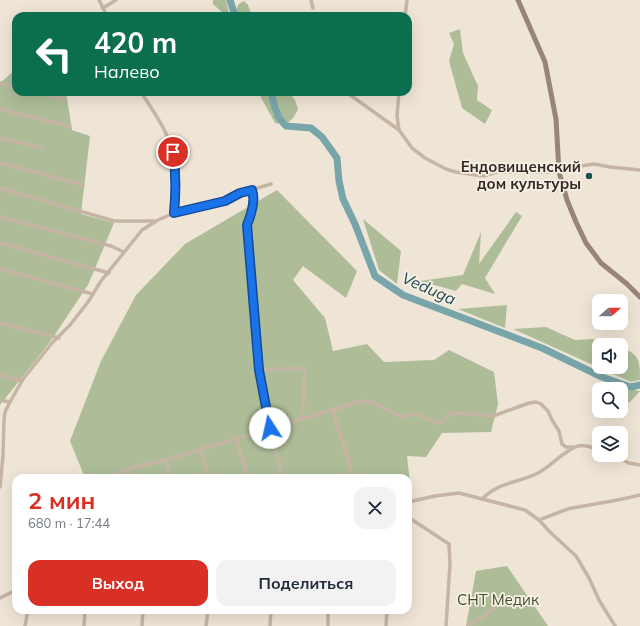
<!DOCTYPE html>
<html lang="ru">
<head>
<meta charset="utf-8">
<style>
	body { margin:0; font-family:Mulish,sans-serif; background:#f2f2f3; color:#1f2937; height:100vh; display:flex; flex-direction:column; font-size:15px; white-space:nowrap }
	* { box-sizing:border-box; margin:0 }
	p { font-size:13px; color:#747a83 }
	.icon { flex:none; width:22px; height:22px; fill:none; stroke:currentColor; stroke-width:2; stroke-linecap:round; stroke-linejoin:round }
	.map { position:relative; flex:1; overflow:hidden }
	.panel { position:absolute; left:12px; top:474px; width:400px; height:140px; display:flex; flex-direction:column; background:#fff; border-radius:12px; box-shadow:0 4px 16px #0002 }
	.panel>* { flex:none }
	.banner { position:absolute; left:12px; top:12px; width:400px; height:84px; border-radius:12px; box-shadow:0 4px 16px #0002; background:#0b6e4f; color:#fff; overflow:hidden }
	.needle { width:26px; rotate:69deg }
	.controls { position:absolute; left:592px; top:294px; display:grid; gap:8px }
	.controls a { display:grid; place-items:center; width:36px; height:36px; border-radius:8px; background:#fff; box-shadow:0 4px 16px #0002; font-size:20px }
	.pin { position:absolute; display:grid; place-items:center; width:34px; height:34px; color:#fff; margin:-17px; border:2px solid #fff; border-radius:50%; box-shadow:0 1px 4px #0007 }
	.me { position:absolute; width:44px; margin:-22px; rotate:350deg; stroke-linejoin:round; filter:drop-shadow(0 0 3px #0008) }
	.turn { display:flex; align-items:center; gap:14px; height:84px; padding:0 16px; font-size:18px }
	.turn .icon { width:52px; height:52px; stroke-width:2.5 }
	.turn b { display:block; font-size:28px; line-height:34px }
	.round { display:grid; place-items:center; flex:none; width:42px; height:42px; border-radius:12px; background:#f2f2f3 }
	.summary { display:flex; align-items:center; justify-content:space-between; height:68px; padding:0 16px }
	h1 { font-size:24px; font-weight:700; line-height:30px; color:#d93025 }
	.primary-button { display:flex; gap:8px; margin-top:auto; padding:8px 16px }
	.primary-button a { flex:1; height:46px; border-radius:12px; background:#d93025; color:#fff; font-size:16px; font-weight:700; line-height:46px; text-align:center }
	.primary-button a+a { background:#f2f2f3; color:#1f2937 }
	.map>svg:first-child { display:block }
</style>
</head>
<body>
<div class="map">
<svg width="640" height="626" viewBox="0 0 640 626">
	<rect width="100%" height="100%" fill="#efe5d7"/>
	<g fill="#aebd98">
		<polygon points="213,0 226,0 229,13 232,16 235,12 239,4 244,1 248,5 252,16 226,16 213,4"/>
		<polygon points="460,29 463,53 478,86 477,100 492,110 485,124 462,108 449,61 454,44 449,33"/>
		<polygon points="15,70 16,70 16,92 66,92 72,130 90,136 81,214 114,223 88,285 50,342 0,405 0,83"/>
		<path d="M258,92H289L295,100L298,109C293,120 288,126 275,123Z"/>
		<polygon points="277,190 357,271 346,298 303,266 293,280 325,318 333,351 367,344 384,362 434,360 449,350 494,372 498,404 491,432 442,433 426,457 407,456 412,500 408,500 408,478 85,478 70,441 101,361 136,295 185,244"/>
		<polygon points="516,212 522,216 485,278 495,294 462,284 456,291 420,281 463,275 481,232 479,264"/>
		<polygon points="363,219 401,251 397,284 379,270"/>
		<polygon points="507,305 505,328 458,309"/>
		<path d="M546,327L575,340L593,339L612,345H599V367H621V348C640,354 640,361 640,380L631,382L513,329Z"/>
		<polygon points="616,387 640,391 629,403 621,393 621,389 618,389"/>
		<polygon points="507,566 548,626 466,626 476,571"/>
	</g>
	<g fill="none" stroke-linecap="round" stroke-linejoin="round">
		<g stroke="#78a5aa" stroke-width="7">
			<polyline points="230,0 235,16"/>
			<polyline points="271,92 275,108 279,118 286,126 311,128 322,137 337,158 339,181 343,199 355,224 375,276 403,295 542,348 602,377 631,387 640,385"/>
		</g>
		<g stroke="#c6b5a4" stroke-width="3.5">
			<polyline points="99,0 107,16"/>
			<polyline points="311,0 313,8"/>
			<polyline points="103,8 116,0"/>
			<polyline points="405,16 407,0"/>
			<polyline points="0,83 16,87"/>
			<polyline points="37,92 65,99"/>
			<path d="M141,92C153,111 167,130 173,152C178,172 176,192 174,213"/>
			<polyline points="346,92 399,130 412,148 425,158 446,169 456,172 483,176 497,172 559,172 574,167 594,164 610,167 640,170"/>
			<polyline points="399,92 397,116 399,130"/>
			<polyline points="0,109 70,126"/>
			<polyline points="0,138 42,148"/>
			<polyline points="0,163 83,185"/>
			<polyline points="0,188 114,221 154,221"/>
			<path d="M252,190C256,201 251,215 247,225L259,370L305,368L302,419"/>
			<polyline points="0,217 111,246 124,252"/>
			<polyline points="0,243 109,273"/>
			<polyline points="0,269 93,294"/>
			<polyline points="0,323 59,338"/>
			<polyline points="259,370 270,428 283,478"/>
			<polyline points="0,375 22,381"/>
			<polyline points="0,400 10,402"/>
			<polyline points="334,409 334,416 349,461 352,478"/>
			<polyline points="236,438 248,478"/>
			<polyline points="201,449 209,478"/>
			<polyline points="612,455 629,463 640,465"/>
			<polyline points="166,460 171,478"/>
			<polyline points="128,469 131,478"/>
			<polyline points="105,478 128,469 166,460 361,401 375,403 402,417 417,414 437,423 441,422 450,414 457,413 493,416 529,403 536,402 541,404 548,411 552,420 559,431 562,444 566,447 573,447"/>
			<polyline points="0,487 3,456 4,420 5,412 10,402 23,379 52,343 70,325 88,302 101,281 142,230 158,220 174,213 225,201 241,193 271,184"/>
			<path d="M482,499C500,481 520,483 540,472C552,465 566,449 578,446C585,444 593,448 599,450"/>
			<polyline points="408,502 435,496 459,493 525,510 539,520 551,533 576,556 589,578 599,600 615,626"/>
			<polyline points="408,517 449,544 450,564 446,626"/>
			<path d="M539,520C549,517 562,510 572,508C594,504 618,501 640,495"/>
			<polyline points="0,598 16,590"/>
			<polyline points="25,626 28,610"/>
			<polyline points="84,626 85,610"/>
			<polyline points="142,626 143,610"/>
			<polyline points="206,626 208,610"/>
			<polyline points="270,626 271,610"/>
			<polyline points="328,626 328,610"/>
			<polyline points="386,626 387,610"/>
			<polyline points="468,626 490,612 503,599"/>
		</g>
		<polyline stroke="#998576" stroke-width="5" points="518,0 545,62 556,119 559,172 567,200 576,222 586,243 601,263 627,284 640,297"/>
	</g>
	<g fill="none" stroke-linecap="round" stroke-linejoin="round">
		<defs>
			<path id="route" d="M173,152C176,172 176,192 174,213L225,201L240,193L252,190C256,201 251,215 247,225L259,370L270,428"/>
		</defs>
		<use href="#route" stroke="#114b97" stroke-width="10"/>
		<use href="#route" stroke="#1a73e8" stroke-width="7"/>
	</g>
	<circle fill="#1d4a51" stroke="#f7efe3" stroke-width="1.5" cx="589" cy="176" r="4"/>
	<g text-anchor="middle" stroke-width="3.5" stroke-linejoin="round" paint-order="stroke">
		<g font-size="15" font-weight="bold" fill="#322a25" stroke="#f7efe3" text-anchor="end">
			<text x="581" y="172">Ендовищенский<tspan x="581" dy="17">дом культуры</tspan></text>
		</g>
		<g font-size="15" fill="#3f4f2a" stroke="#f7efe3">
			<text x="498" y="605">СНТ Медик</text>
		</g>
		<g font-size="16" font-style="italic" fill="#1d4a51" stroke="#f7efe3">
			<text transform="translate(429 288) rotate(24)" y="6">Veduga</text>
		</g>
	</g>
</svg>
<div class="controls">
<a><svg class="needle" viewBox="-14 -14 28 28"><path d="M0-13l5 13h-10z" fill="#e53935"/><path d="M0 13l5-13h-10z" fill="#747a83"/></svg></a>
<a><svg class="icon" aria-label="sound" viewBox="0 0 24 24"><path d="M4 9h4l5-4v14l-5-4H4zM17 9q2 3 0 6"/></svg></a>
<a><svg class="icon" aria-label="search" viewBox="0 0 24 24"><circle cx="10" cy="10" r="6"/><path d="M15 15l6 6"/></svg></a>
<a><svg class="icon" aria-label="layers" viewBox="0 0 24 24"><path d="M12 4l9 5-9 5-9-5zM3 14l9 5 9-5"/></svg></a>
</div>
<div class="pin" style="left:173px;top:152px;background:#d93025"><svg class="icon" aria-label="arrive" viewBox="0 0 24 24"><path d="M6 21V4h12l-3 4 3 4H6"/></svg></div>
<svg class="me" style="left:270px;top:428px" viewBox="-20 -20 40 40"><circle r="19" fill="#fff"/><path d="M0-13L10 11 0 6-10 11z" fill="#1a73e8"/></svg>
<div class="banner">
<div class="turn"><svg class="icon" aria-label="left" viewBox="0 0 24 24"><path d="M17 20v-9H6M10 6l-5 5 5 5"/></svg><div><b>420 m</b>Налево</div></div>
</div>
<section class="panel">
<div class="summary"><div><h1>2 мин</h1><p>680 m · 17:44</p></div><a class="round"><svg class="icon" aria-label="close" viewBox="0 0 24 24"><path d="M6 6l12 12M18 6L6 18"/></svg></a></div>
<div class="primary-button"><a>Выход</a><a>Поделиться</a></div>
</section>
</div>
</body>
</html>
